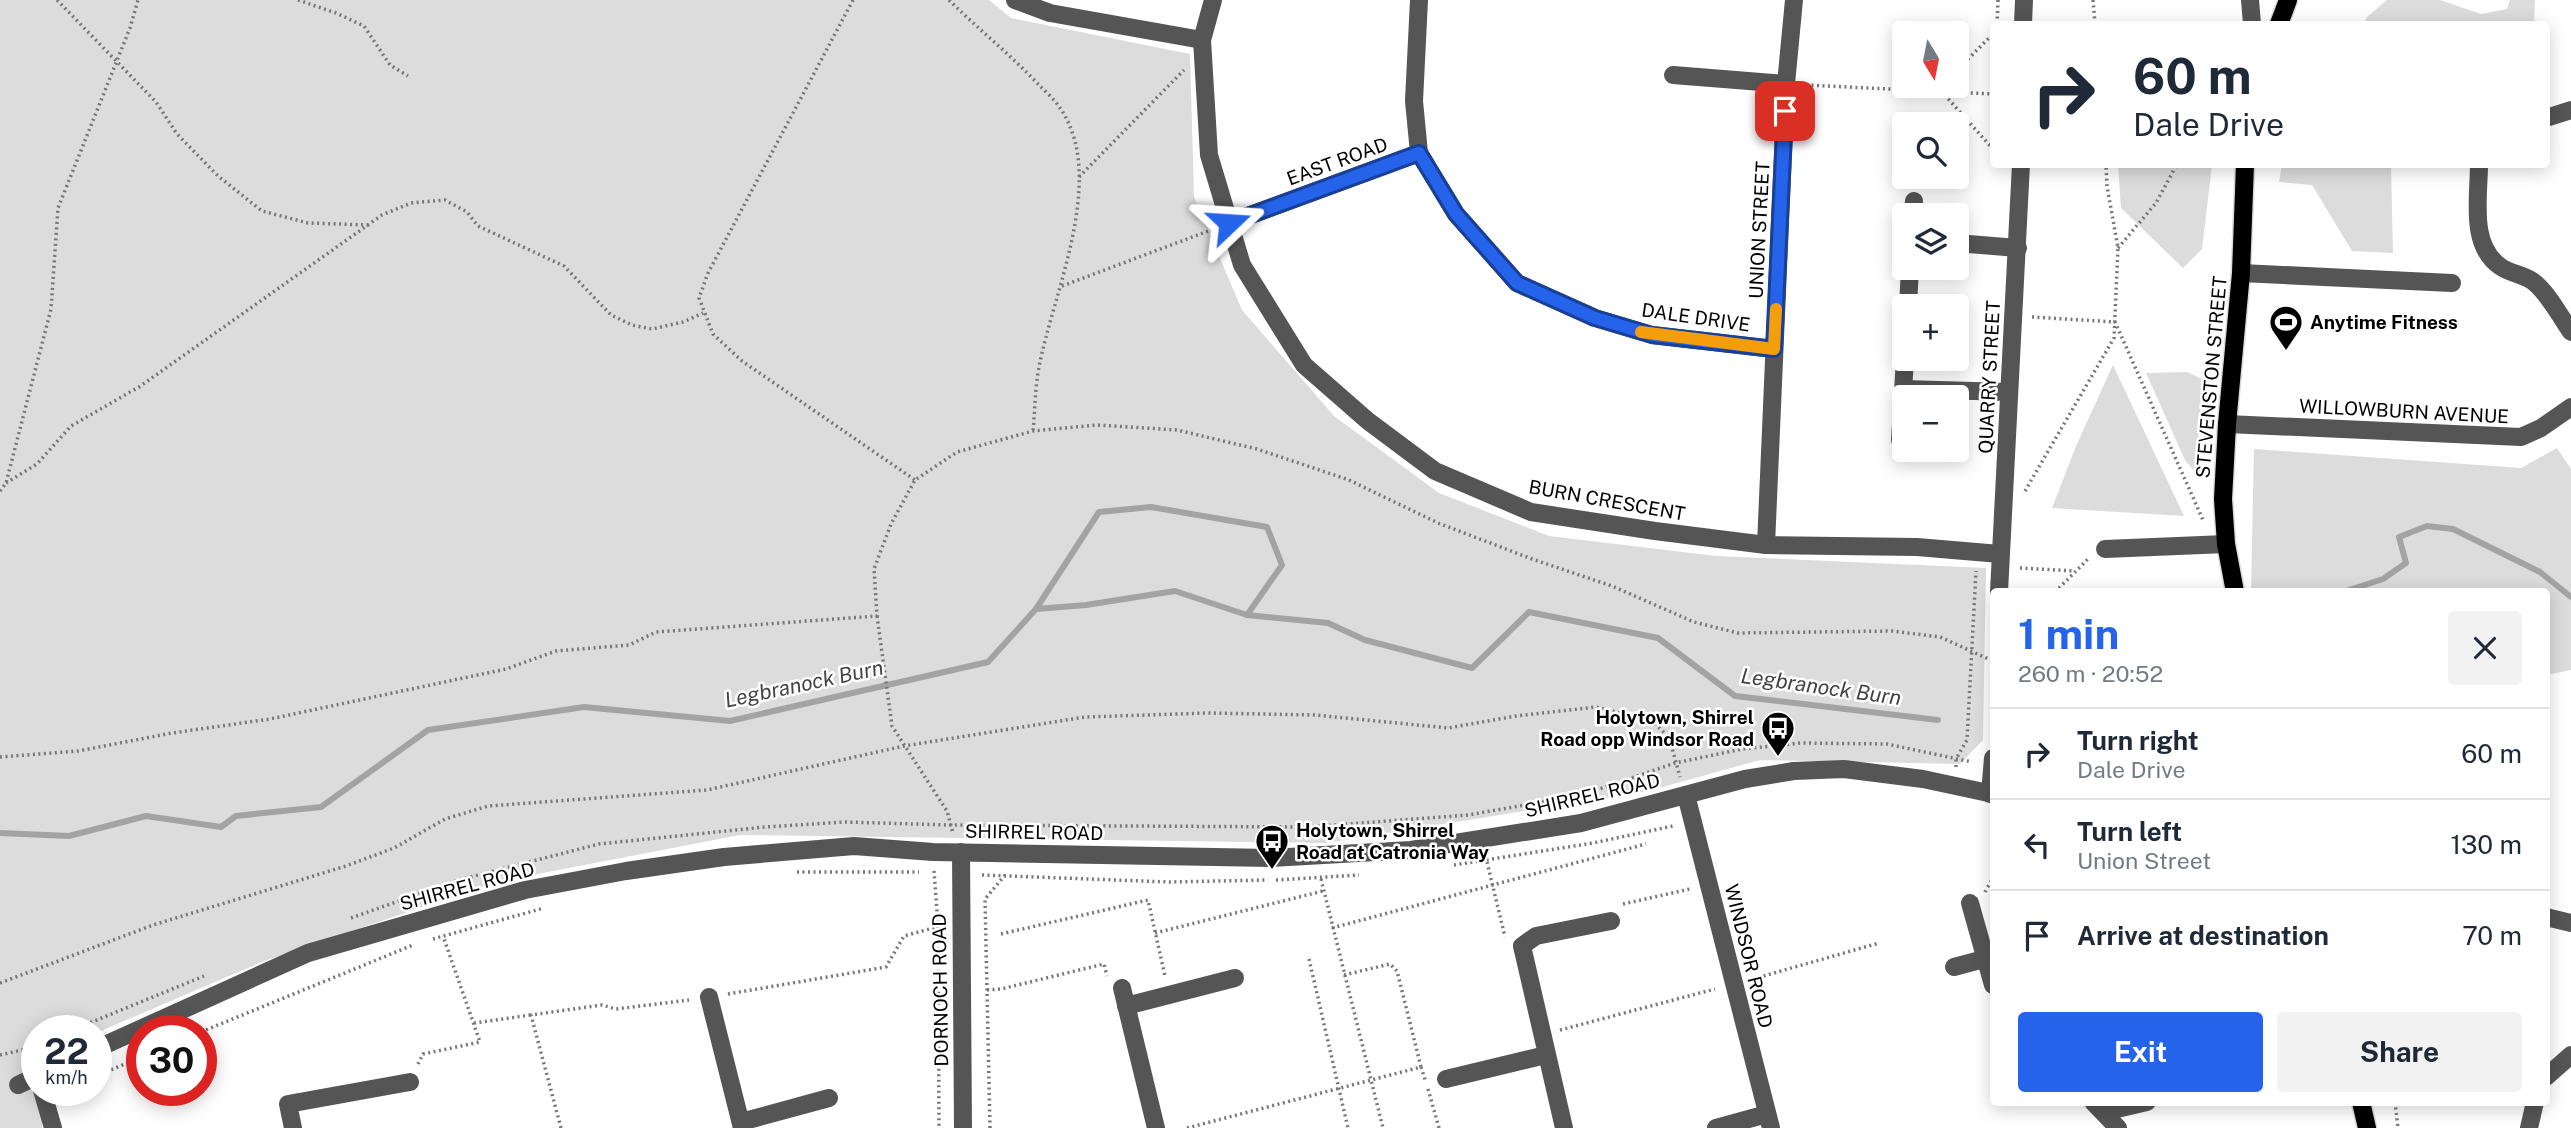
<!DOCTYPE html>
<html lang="en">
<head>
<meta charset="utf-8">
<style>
	body { margin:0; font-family:"Public Sans",sans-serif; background:#f2f2f3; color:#1f2937; height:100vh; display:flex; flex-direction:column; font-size:26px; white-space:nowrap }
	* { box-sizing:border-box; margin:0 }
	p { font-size:23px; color:#747a83 }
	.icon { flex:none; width:38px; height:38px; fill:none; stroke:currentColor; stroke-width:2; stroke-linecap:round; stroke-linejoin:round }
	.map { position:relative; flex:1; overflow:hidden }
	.sheet { position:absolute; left:1990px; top:588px; width:560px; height:518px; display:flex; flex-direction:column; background:#fff; border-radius:7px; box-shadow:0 4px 18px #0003 }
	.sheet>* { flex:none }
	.guide { position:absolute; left:1990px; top:21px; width:560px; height:147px; border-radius:7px; box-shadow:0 4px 18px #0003; background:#fff; color:#1f2937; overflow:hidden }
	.needle { width:46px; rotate:170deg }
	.controls { position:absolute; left:1892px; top:21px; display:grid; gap:14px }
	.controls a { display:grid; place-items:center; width:77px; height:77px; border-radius:7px; background:#fff; box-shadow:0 4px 18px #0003; font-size:35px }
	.speed { position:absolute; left:21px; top:1015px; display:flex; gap:14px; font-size:35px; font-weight:700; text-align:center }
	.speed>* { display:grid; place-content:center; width:91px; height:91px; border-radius:50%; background:#fff; box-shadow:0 4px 18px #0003; line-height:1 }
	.speed small { font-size:18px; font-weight:400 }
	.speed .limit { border:10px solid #d22; background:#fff; color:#111 }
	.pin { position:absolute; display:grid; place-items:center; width:60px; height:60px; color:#fff; margin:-30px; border-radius:14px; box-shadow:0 4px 10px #0006 }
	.me { position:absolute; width:77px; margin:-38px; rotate:70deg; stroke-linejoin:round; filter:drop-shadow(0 0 5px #0008) }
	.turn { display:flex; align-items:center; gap:24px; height:147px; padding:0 28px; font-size:32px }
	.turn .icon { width:91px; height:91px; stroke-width:2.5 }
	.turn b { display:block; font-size:49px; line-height:60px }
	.round { display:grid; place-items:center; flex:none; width:74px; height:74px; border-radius:7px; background:#f2f2f3 }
	.overview { display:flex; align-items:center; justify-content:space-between; height:119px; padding:0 28px }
	h1 { font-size:42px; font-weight:700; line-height:52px; color:#2563eb }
	.cta { display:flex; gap:14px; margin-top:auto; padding:14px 28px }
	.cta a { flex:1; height:80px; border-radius:7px; background:#2563eb; color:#fff; font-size:28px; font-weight:700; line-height:80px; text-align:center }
	.cta a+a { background:#f2f2f3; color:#1f2937 }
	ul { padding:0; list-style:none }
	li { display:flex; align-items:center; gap:21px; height:91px; padding:0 28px; border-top:2px solid #e0e1e3 }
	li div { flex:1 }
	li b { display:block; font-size:26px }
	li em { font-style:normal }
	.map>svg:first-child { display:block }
</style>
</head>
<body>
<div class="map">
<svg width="2571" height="1128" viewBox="0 0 2571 1128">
	<rect width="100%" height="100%" fill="#fff"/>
	<g fill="#dcdcdc">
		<polygon points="0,0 989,0 1011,18 1190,54 1194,197 1242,310 1334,416 1439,493 1549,536 1716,556 1986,568 1983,740 1960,764 1760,760 1648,791 1326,843 740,835 496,882 264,961 96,1033 96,1031 37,1031 37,1090 42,1090 42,1128 0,1128"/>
		<polygon points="2387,0 2440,0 2481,14 2507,9 2510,0 2535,0 2534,24 2364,24 2367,17"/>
		<polygon points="2118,165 2212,165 2202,249 2183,268 2121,208"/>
		<polygon points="2282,165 2391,165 2393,253 2352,251 2312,185 2279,182"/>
		<polygon points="2113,365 2184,516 2052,508 2076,446"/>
		<polygon points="2187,372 2202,379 2196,473 2185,460 2146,373"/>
		<polygon points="2557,448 2571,469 2571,670 2546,675 2546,592 2251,591 2254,449 2521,468"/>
	</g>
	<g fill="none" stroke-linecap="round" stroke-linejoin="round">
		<g stroke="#a3a3a3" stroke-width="6">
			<polyline points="2343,592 2383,579 2406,563 2399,537 2427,526 2453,529 2540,572 2571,597"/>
			<polyline points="1036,609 1099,512 1151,507 1267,527 1282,565 1247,615 1328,623 1365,640 1472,668 1529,612 1658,638 1735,696 1938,720"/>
			<polyline points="0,833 69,836 146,816 221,827 236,816 321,807 428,730 584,707 730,721 988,662 1036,609 1086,605 1175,591 1247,615"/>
		</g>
		<defs>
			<g id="major">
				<polyline points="2279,24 2288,0"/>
				<polyline points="2235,592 2226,544 2223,499 2227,424 2241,273 2245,164"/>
				<polyline points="2361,1102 2367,1128"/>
			</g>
		</defs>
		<use href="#major" stroke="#dbdbdb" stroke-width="21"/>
		<g stroke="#777" stroke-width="3.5" stroke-dasharray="2 3.5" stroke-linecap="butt">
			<polyline points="57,0 156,102 177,134 218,176 262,211 308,223 369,225"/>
			<polyline points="298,0 336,13 364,26 390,65 408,76"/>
			<polyline points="853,0 708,273 699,298 713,334 742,361 915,480"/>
			<path d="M949,0C978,29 1011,55 1039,85C1046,92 1055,100 1060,108C1108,177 1053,293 1039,367C1035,388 1035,410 1033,431"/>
			<polyline points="2093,0 2095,24"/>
			<polyline points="1997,24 1998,0"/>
			<polyline points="1956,71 1993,34"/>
			<polyline points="1806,85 1993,94"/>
			<polyline points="1946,86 1942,92 1993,149"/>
			<polyline points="1993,146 1993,120"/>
			<polyline points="1079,177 1184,70"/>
			<polyline points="2118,248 2156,203 2177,164"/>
			<polyline points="1062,286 1211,230"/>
			<polyline points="2032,317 2115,322 2203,520"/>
			<polyline points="6,483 37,464 71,426 139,387 382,215 411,203 445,200 467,212 478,226 564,266 611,315 632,325 652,329 683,322 703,313"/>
			<polyline points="0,491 6,483 51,309 58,208 130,28 138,0"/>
			<polyline points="2025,491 2114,338 2118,248 2107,186 2106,164"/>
			<polyline points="2020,568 2075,571"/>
			<polyline points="2055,592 2088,559"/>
			<polyline points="877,616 892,726 947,811 953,833"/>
			<polyline points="0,757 78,751 172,733 270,719 506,669 556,651 629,645 656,632 877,616 874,569 891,524 915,480 957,452 1033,431 1097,425 1177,430 1257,449 1349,480 1438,523 1532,559 1612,586 1694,622 1738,633 1892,631 1940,637 1993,661"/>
			<polyline points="1956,767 1956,759 1967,740 1976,571"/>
			<polyline points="1487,862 1505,937"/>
			<polyline points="1454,865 1593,843 1673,826"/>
			<polyline points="934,871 938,925 939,1128"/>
			<polyline points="797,872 919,872"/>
			<polyline points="982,875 1169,882 1268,880"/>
			<polyline points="1321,879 1383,1128"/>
			<polyline points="1276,880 1359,875"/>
			<polyline points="1985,892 1993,878"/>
			<polyline points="1623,904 1690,889"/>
			<polyline points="351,918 455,881 599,844 765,827 845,822 950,825 1308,827 1468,815 1582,795 1675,763 1742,749 1801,743 1887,744 1972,762"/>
			<polyline points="1332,928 1646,844"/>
			<polyline points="1155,933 1323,891"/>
			<polyline points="1001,934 1148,900 1165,976"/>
			<polyline points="433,939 544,908"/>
			<polyline points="1309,959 1348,1128"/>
			<polyline points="1753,979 1879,943"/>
			<polyline points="0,983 153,925 346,866 394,848 445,819 488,806 707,790 904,746 1085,717 1208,713 1315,715 1448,728 1516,716 1596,707 1652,721 1669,737 1680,777"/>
			<polyline points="987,990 1001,989 1104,964 1107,976"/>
			<polyline points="728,994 886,967 904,936 944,925"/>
			<polyline points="474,1023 531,1015"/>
			<polyline points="1560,1030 1715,989"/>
			<polyline points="70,1031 204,976"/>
			<polyline points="201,1032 413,945"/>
			<polyline points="0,1055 22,1050"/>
			<polyline points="28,1059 22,1050 37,1044"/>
			<polyline points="418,1064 423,1054 480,1042 443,936"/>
			<polyline points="1421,1067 1426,1082"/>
			<polyline points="96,1076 142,1057"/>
			<polyline points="1428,1089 1439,1128"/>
			<polyline points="2395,1102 2398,1128"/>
			<polyline points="561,1128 531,1015 602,1005 616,1009 689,1000"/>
			<polyline points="990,1128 985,899 1005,875"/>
			<polyline points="1187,1128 1421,1067 1397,971 1390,964 1344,975"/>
		</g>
		<g stroke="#555" stroke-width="18">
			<polyline points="1015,0 1050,13 1202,40"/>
			<polyline points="1213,0 1202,40 1209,155 1242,265 1304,365 1368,421 1435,471 1531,512 1655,531 1766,545 1917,547 2000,554"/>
			<polyline points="1419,0 1414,101 1419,153 1456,214 1517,283 1595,318 1652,335 1774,349"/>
			<polyline points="2250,0 2252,24"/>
			<polyline points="2023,24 2024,0"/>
			<polyline points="1673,75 1786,84"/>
			<polyline points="2546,118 2571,110"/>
			<path d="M2479,164C2479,197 2469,246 2501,267C2511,274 2526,275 2535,283C2550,296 2560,316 2571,332"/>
			<polyline points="1913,215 1914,201"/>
			<polyline points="1229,223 1419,153"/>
			<polyline points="1956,243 2018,248"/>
			<polyline points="2241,273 2452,283"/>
			<polyline points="1908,306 1910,268"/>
			<polyline points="1903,389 2009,392"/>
			<polyline points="2227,424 2521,437 2541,428 2571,407"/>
			<polyline points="1900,440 1905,359"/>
			<polyline points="1766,545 1786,84 1794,0"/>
			<polyline points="2105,549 2226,544"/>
			<polyline points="1999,592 2021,164"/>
			<polyline points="1990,794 1993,758"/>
			<polyline points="1686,795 1771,1128"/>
			<polyline points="961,852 963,1128"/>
			<polyline points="1970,903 1993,985"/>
			<polyline points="2546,917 2571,923"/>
			<polyline points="1954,967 1984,959"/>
			<polyline points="1122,988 1156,1128"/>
			<polyline points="709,997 742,1128"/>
			<polyline points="1126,1006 1235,978"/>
			<polyline points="96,1049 308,953 525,890 626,871 724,857 854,846 933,852 1271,858 1411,850 1581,823 1745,779 1794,771 1844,769 1923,779 1993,794"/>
			<polyline points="2546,1077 2571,1055"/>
			<polyline points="1446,1079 1546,1055"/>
			<polyline points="18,1085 37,1076"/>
			<polyline points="42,1090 53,1128"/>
			<polyline points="2093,1102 2118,1128"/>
			<polyline points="2104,1112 2147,1102"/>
			<polyline points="741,1122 829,1098"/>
			<polyline points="293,1128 288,1104 410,1082"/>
			<polyline points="1564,1128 1522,946 1536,936 1611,921"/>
			<polyline points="1716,1128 1767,1114"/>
			<polyline points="2529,1128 2535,1102"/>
		</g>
		<use href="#major" stroke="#000" stroke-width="18"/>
	</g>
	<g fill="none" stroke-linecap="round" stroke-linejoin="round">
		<defs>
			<polyline id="route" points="1229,223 1419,153 1456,214 1517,283 1595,318 1652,335 1774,349 1785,111"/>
		</defs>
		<use href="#route" stroke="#184099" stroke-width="18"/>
		<use href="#route" stroke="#2563eb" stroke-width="12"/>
		<polyline stroke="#f59e0b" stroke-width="12" points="1641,332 1774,349 1776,309"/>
	</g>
	<defs>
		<symbol id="stadium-pin" viewBox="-11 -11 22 30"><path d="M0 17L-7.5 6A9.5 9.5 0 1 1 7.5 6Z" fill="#000" stroke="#fff"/><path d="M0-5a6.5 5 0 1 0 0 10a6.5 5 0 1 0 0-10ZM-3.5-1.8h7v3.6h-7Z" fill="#fff"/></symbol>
		<symbol id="bus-pin" viewBox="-11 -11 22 30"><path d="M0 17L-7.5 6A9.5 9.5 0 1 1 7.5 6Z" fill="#000" stroke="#fff"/><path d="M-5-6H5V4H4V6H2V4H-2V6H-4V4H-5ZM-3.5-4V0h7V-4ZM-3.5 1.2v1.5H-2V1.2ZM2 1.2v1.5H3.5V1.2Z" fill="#fff"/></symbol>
	</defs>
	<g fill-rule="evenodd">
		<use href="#stadium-pin" x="2267" y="303" width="38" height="52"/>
		<use href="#bus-pin" x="1759" y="709" width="38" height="52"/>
		<use href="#bus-pin" x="1253" y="822" width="38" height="52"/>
	</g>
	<g text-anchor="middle" stroke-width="5" stroke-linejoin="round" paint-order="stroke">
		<g font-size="19" fill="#000" stroke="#fff">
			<text transform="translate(1337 161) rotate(-20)" y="7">EAST ROAD</text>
			<text transform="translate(1759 230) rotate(-87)" y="7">UNION STREET</text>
			<text transform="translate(1696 317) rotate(8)" y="7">DALE DRIVE</text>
			<text transform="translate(1989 377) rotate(-87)" y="7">QUARRY STREET</text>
			<text transform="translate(2211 377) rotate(-85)" y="7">STEVENSTON STREET</text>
			<text transform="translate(2404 411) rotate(3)" y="7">WILLOWBURN AVENUE</text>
			<text transform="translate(1607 500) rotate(10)" y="7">BURN CRESCENT</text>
			<text transform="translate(1592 795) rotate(-13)" y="7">SHIRREL ROAD</text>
			<text transform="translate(1034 832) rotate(1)" y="7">SHIRREL ROAD</text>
			<text transform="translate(467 886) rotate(-15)" y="7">SHIRREL ROAD</text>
			<text transform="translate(1749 956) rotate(76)" y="7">WINDSOR ROAD</text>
			<text transform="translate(940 990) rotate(-91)" y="7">DORNOCH ROAD</text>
		</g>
		<g font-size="19" font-weight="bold" fill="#000" stroke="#fff" text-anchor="start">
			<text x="2310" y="329">Anytime Fitness</text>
			<text x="1754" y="724" text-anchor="end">Holytown, Shirrel<tspan x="1754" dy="22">Road opp Windsor Road</tspan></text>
			<text x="1296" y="837">Holytown, Shirrel<tspan x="1296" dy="22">Road at Catronia Way</tspan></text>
		</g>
		<g font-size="21" font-style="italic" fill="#444" stroke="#fff">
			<text transform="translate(804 684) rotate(-12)" y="7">Legbranock Burn</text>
			<text transform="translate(1821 687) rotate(8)" y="7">Legbranock Burn</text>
		</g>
	</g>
</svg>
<div class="controls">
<a><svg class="needle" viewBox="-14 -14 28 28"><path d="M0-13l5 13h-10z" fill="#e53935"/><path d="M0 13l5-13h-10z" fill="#747a83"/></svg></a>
<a><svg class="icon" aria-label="search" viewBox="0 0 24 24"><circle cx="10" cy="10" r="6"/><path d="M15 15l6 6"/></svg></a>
<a><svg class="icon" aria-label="layers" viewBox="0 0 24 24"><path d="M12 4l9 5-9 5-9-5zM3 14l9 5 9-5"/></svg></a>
<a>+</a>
<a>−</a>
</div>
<div class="speed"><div>22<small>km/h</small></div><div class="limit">30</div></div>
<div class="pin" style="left:1785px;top:111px;background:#d93025"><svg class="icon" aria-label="arrive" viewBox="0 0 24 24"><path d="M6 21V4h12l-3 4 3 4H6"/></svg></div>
<svg class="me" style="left:1229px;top:223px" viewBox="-20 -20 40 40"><path d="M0-17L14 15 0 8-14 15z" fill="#2563eb" stroke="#fff" stroke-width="4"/></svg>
<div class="guide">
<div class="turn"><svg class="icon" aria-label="right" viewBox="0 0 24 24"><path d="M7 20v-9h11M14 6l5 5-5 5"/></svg><div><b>60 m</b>Dale Drive</div></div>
</div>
<section class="sheet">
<div class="overview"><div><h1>1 min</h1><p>260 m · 20:52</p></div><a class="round"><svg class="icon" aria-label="close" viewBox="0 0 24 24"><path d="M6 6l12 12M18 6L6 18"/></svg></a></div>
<ul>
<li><svg class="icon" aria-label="right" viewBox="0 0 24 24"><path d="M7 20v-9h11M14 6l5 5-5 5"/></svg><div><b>Turn right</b><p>Dale Drive</p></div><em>60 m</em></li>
<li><svg class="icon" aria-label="left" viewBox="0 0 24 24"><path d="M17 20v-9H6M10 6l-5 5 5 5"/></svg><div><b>Turn left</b><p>Union Street</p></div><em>130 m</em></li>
<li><svg class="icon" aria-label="arrive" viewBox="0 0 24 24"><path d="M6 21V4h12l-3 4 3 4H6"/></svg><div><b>Arrive at destination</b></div><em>70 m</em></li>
</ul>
<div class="cta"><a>Exit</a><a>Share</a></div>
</section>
</div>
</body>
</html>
